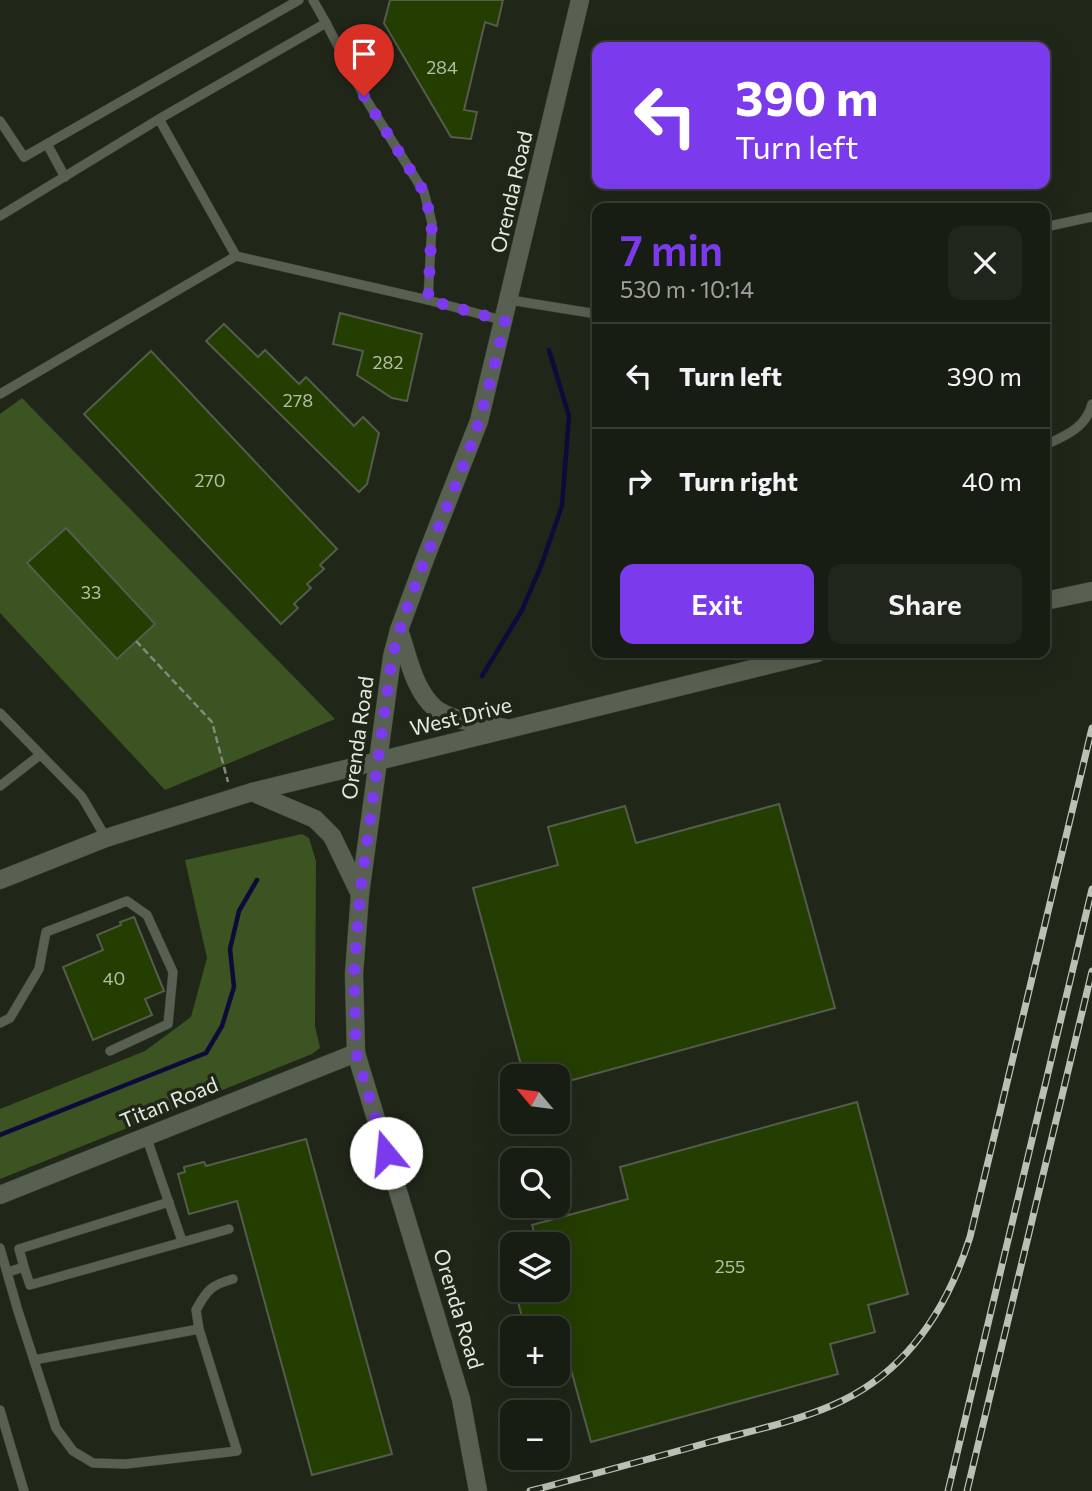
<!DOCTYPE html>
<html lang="en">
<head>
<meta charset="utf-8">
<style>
	body { margin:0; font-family:Commissioner,sans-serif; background:#21261c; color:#f1f3f6; height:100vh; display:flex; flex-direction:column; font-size:26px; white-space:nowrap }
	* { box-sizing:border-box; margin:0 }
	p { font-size:23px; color:#9fa2a0 }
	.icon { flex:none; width:38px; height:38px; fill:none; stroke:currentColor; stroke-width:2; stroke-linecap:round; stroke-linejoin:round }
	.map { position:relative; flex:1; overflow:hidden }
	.panel { position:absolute; left:592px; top:203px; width:458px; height:455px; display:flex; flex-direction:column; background:#181d13; border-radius:14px; box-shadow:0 7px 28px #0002,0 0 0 2px #363b33 }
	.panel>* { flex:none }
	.hud { position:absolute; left:592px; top:42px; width:458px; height:147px; border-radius:14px; box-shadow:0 7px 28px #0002,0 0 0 2px #363b33; background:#7c3aed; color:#fff; overflow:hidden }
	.needle { width:46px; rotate:299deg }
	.buttons { position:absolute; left:500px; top:1064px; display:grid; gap:14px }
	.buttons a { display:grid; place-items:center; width:70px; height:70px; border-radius:14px; background:#181d13; box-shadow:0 7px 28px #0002,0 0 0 2px #363b33; font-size:35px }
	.pin { position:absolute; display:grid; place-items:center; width:60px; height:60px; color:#fff; margin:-72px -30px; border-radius:50% 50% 50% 0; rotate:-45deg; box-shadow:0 0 7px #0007 }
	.pin .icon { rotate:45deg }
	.me { position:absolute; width:77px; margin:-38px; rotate:343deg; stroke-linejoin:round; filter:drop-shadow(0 0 5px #0008) }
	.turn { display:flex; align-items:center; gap:24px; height:147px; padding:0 28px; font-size:32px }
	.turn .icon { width:91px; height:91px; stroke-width:2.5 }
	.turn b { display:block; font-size:49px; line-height:60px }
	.round { display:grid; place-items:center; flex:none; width:74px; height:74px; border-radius:14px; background:#21261c }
	.overview { display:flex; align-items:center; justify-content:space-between; height:119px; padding:0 28px }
	h1 { font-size:42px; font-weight:600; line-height:52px; color:#7c3aed }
	.cta { display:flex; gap:14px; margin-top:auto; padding:14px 28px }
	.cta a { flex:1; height:80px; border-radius:14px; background:#7c3aed; color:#fff; font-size:28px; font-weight:600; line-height:80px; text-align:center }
	.cta a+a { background:#21261c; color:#f1f3f6 }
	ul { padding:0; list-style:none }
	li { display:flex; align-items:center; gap:21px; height:105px; padding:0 28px; border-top:2px solid #363b33 }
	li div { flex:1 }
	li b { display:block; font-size:26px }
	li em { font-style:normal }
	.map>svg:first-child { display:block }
</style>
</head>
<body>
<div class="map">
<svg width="1092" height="1491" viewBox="0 0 1092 1491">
	<rect width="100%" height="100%" fill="#202719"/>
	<g fill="#3b5422">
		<polygon points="22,398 335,719 165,790 0,613 0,414"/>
		<polygon points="302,834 309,838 316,861 315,1026 320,1048 312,1054 0,1179 0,1109 145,1051 191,1017 207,958 185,860"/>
	</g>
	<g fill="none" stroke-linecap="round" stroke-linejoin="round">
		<g stroke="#0e0b3b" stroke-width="4.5">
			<polyline points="482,676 522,610 541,566 562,506 569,416 549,350"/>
			<polyline points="0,1135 206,1053 222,1026 234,987 230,949 239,911 257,880"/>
		</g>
	</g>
	<g fill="#243d01" stroke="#545c4c" stroke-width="2">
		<polygon points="390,0 503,0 497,26 485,22 464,110 477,112 471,139 451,137 384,23"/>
		<polygon points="340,313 422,334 407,401 392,398 357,375 363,351 333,344"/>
		<polygon points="224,324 258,357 265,350 299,384 306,377 354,426 363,417 379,433 367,484 359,492 206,341"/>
		<polygon points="151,351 337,549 320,565 324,569 307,584 311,588 294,604 298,608 281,624 84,414"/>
		<polygon points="66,528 155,624 117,659 27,563"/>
		<polygon points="779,804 835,1008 558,1084 558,1076 524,1076 473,888 558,865 548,827 625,806 636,843"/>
		<polygon points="134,917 164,991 145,999 152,1015 93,1040 63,967 103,950 97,935 121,925 120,922"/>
		<polygon points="857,1102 908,1294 868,1305 875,1332 830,1344 838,1374 591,1442 560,1330 528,1328 527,1324 524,1325 515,1290 558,1290 558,1244 538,1244 532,1225 628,1199 620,1167"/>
		<polygon points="306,1139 392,1454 312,1475 237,1201 189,1214 178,1174 185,1172 184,1167 204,1162 206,1166"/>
	</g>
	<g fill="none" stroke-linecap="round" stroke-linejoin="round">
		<defs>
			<g id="service">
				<polyline points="326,23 364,96 424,192 432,223 428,300"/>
				<polyline points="0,121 24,157 299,0"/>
				<polyline points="47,144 65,177"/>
				<polyline points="0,216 159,119"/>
				<polyline points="1045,227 1092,217"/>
				<polyline points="236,256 159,119 326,23 313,0"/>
				<polyline points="510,300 597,314"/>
				<polyline points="0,394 236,256 428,300 505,321"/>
				<path d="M1045,445C1065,436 1086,428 1092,404"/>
				<polyline points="0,713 82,797 106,838"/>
				<polyline points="0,786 40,755"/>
				<polyline points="0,1023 10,1018 39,969 46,932 127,901 147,915 173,972 168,1024 110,1051"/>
				<polyline points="146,1136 182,1241"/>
				<polyline points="0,1248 18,1311 56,1428 73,1451 93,1463 126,1464 237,1451 199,1329 34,1360"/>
				<polyline points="24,1267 19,1249 169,1202"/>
				<polyline points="8,1272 24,1267 30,1285 229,1229"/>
				<path d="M199,1329L196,1310C207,1290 211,1285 233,1279"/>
				<polyline points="0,1410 24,1491"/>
			</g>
			<polyline id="minor" points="0,1195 356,1053"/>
			<g id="tertiary">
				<polyline points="1045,601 1092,591"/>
				<path d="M399,630C408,656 414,691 436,709C453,722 484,723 505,728"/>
				<polyline points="252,792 315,819 332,836 360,894"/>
				<polyline points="0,880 106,838 252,792 817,653"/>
				<polyline points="478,1491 461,1399 356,1053 354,974 360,894 392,657 399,630 425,559 479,421 580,0"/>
			</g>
		</defs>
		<use href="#service" stroke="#3e4439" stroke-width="10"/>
		<use href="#minor" stroke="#3e4439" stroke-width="19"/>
		<use href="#tertiary" stroke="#3e4439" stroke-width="19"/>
		<polyline stroke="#82897d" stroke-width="2.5" stroke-dasharray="7 3.5" stroke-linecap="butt" points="136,641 212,722 228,782"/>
		<use href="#service" stroke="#586151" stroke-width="9"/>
		<use href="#minor" stroke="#586151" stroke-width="18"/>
		<use href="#tertiary" stroke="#586151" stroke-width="18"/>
		<defs>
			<g id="rail">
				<path d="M530,1491C590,1475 650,1459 710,1442C751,1431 794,1422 833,1405C905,1374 947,1310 970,1237L1092,728"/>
				<polyline points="948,1491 1092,889"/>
				<polyline points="967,1491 1092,971"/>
			</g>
		</defs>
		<use href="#rail" stroke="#bac0b6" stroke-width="7"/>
		<use href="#rail" stroke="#202719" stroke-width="4.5" stroke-dasharray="13" stroke-linecap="butt"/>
	</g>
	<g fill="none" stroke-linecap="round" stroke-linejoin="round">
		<path stroke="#7c3aed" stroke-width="12" stroke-dasharray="0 21.6" d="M364,96L424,192L432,223L428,300L505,321C495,363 485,405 471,445C445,516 411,584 392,657L360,894L354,974L356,1053L386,1153"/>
	</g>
	<g text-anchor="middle" stroke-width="7" stroke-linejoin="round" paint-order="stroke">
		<g font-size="18" fill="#b4bfa8">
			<text x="442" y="74">284</text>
			<text x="388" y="369">282</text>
			<text x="298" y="407">278</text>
			<text x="210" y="487">270</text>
			<text x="91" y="599">33</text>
			<text x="114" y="985">40</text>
			<text x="730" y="1273">255</text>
		</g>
		<g font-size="21" fill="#e4eae0" stroke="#202719">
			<text transform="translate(512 192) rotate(-77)" y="7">Orenda Road</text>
			<text transform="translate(461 717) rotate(-14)" y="7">West Drive</text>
			<text transform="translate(358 738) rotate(-82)" y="7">Orenda Road</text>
			<text transform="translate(169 1103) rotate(-22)" y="7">Titan Road</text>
			<text transform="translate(458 1309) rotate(73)" y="7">Orenda Road</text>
		</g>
	</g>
</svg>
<div class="buttons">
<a><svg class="needle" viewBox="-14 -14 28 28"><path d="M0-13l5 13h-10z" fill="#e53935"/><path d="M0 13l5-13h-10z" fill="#9fa2a0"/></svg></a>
<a><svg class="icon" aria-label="search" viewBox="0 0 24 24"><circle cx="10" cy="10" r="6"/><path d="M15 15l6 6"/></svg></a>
<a><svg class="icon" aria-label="layers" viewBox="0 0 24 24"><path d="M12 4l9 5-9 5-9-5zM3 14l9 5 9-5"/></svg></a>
<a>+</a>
<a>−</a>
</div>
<div class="pin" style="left:364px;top:96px;background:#d93025"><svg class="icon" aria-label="arrive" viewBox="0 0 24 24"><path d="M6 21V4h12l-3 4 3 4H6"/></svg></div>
<svg class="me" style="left:386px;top:1153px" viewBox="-20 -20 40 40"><circle r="19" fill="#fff"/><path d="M0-13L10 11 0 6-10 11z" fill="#7c3aed"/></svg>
<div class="hud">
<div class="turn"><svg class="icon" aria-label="left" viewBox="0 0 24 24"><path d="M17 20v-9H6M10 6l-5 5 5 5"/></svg><div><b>390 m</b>Turn left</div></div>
</div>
<section class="panel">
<div class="overview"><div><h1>7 min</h1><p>530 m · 10:14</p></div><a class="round"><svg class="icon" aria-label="close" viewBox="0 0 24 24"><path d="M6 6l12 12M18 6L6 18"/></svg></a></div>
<ul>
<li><svg class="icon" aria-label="left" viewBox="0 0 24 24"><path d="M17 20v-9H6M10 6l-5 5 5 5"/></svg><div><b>Turn left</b></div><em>390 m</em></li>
<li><svg class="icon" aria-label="right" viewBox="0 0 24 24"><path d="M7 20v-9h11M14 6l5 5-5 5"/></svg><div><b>Turn right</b></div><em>40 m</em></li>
</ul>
<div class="cta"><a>Exit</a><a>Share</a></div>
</section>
</div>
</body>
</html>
